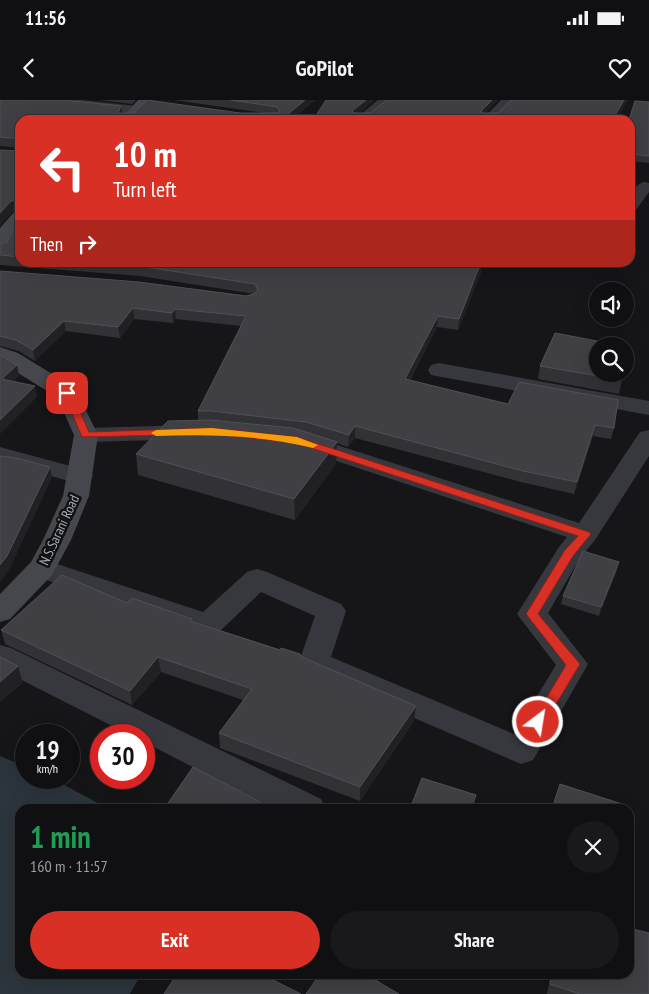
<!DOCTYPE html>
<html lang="en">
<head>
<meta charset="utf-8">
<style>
	body { margin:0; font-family:"PT Sans Narrow",sans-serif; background:#19191b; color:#f1f3f6; height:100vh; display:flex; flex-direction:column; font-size:19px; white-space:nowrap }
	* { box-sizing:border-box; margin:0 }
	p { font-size:16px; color:#9c9d9f }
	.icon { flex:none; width:28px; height:28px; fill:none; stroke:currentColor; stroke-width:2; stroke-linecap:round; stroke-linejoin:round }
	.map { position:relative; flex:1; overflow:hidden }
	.panel { position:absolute; left:15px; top:704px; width:619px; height:175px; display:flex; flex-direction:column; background:#101012; border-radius:15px; box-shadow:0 5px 20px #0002,0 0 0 1px #303032 }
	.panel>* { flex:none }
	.top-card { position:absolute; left:15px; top:15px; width:620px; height:152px; border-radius:15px; box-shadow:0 5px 20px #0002,0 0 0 1px #303032; background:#d93025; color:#fff; overflow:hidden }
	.buttons { position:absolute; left:589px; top:182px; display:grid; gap:10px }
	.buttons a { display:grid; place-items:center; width:45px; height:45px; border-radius:50%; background:#101012; box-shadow:0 5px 20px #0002,0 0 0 1px #303032; font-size:25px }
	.speed { position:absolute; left:15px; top:624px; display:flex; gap:10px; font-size:25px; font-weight:700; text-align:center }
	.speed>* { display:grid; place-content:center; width:65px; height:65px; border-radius:50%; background:#101012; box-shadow:0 5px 20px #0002,0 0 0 1px #303032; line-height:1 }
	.speed small { font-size:12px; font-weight:400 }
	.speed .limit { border:8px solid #d22; background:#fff; color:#111 }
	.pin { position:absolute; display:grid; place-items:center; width:42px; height:42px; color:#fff; margin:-21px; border-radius:10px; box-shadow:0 2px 8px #0006 }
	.me { position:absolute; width:55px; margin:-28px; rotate:31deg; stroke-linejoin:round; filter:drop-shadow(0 0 4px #0008) }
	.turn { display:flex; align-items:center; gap:18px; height:105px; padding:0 15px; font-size:22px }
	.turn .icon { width:65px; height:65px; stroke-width:2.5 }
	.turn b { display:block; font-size:35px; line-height:42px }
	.then { display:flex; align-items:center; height:48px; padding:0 15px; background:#0003; gap:10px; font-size:19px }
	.round { display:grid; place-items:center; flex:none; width:52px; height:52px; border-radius:26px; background:#19191b }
	.overview { display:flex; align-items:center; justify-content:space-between; height:85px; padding:0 15px }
	h1 { font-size:30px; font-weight:700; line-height:38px; color:#1e9e55 }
	.button { display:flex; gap:10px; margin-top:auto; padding:10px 15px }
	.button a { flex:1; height:58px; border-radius:30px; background:#d93025; color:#fff; font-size:20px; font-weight:700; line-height:58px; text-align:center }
	.button a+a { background:#19191b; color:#f1f3f6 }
	.status { display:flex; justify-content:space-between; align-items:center; height:35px; padding:0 25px; background:#101012; direction:ltr }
	.status svg { height:14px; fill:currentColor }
	header { display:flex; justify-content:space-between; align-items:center; height:65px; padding:0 15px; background:#101012; font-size:22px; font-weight:700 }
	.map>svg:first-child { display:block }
</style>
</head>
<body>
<div class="status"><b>11:56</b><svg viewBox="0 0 49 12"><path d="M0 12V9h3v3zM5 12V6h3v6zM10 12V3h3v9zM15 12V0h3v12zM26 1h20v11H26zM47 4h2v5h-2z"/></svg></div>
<header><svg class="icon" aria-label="back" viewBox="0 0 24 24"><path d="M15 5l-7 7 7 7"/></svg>GoPilot<svg class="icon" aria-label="heart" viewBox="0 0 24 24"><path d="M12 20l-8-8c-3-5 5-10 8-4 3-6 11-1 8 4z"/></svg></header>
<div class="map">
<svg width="649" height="894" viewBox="0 0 649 894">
	<rect width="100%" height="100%" fill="#161618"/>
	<polygon fill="#2c353c" points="0,656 26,667 26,678 51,678 109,709 20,709 20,874 141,874 130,894 0,894"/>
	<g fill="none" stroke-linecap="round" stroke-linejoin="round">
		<g fill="#37383d" fill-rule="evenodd">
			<polygon points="31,0 81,0 137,6 142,7 144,10 142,13 137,14 38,4 33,3"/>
			<polygon points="378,0 394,0 370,20 354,20"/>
			<polygon points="501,0 516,0 497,20 482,20"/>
			<path d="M644,82L649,83V92L636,110L630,111C630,99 630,86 644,82Z"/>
			<polygon points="439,263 649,301 649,315 431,275 428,270 431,265"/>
			<polygon points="193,325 202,327 205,332 202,337 193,339 86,342 77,340 74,335 77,330 86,328"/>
			<polygon points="649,330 649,356 595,440 580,458 548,513 588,564 533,660 521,664 303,570 299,562 315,516 261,492 219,532 208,536 32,475 28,468 32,461 42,459 203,512 247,472 257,469 267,472 341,504 346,511 331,557 514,634 556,565 517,514 559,447 567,437 291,346 288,341 291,336 300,334 309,336 579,423 640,332"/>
			<polygon points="0,347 89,371 93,376 89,381 80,384 0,362"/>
			<polygon points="0,545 11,548 321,699 326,709 275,709 144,642 144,635 130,635 0,569"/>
		</g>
		<g fill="#45474d" fill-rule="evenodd">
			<polygon points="138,0 153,0 135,20 120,20"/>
			<polygon points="20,111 20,127 7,151 0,153 0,128 14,112"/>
			<polygon points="0,247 18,253 75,288 98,335 89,396 71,440 52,475 10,519 0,522 0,494 31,462 43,440 63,396 74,335 57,297 0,262"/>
		</g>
	</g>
	<g fill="#323236">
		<polygon points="0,0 121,6 122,13 265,13 174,0 315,0 291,20 20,20 20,162 193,162 220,165 481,172 458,230 437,227 410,280 508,304 614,328 611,339 593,336 574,394 521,382 355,338 348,347 337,343 336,363 295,420 138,375 136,354 198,320 198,311 241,226 176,219 173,223 134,219 120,238 66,231 35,261 19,251 0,246 0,171 246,196 255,194 140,176 0,165 0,144 7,142 20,118 20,110 13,111 0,125 0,50 20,51 20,48 0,46"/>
		<polygon points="99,0 136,0 132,4"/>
		<polygon points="649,2 649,63 630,61 630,20"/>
		<polygon points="597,241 594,257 623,274 619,294 538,279 540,266"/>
		<polygon points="617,470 599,516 561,504 563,496"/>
		<polygon points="127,503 192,519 192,521 302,557 414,621 360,701 220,648 219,633 243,600 161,572 132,605 5,544 1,530"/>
		<polygon points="551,874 629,874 649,894 547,894"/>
	</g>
	<g fill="#212124">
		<polygon points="305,0 315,0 291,20 281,20"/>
		<polygon points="366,0 375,0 352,20 352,11"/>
		<polygon points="492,0 498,0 480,20 481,11"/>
		<polygon points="624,0 628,0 616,20 612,20"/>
		<polygon points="121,6 122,14 118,13"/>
		<polygon points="19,100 20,110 13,111 0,125 0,113 11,101"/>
		<polygon points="481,162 481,172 458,230 459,219"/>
		<polygon points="133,208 134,219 120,238 118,227"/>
		<polygon points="175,209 176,219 173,223 172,213"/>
		<polygon points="438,216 437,227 404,290 405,279"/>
		<polygon points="64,221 66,231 35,261 33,250"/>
		<polygon points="597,241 595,254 589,269 591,256"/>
		<polygon points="17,265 19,276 5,290 2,279"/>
		<polygon points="35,286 37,297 0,334 0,320"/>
		<polygon points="595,325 593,336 574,394 577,382"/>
		<polygon points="355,326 355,338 348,347 349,335"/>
		<polygon points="337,342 336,363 295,420 294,399"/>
		<polygon points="50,367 52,378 10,468 0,482 0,465"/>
		<polygon points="619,462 617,470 599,516 601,507"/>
		<polygon points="158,557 161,572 132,605 130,591"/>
		<polygon points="18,566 23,583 0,602 0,582"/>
		<polygon points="416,606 414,621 360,701 360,687"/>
		<polygon points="476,695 473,709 471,709"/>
	</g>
	<g fill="#3f3f44" stroke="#4f5156">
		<polygon points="0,0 62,0 121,6 118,13 134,13 147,0 240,13 278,13 280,12 277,7 271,6 231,0 305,0 281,20 20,20 20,157 0,155 0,144 7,142 20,118 19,100 11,101 0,113 0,50 20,51 20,39 0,37"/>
		<polygon points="326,0 366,0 352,11 354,13 370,13 387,0 492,0 481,11 483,13 498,13 511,0 624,0 612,20 313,20"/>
		<polygon points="635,1 649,2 649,56 630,54 630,20 629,20"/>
		<polygon points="94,162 193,162 220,165 222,162 481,162 459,219 438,216 405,279 508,304 519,282 618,300 614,328 595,325 577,382 523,371 355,326 349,335 306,322 211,311 198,311 246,216 175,209 172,213 133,208 118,227 64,221 33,250 16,240 0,236 0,171 139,182 246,196 254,194 258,190 255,184 139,166"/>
		<polygon points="555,233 597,241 591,256 598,258 598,274 623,274 622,280 540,266"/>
		<polygon points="0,255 17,265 2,279 35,286 0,320"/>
		<polygon points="210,320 293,328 337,342 294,399 136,354 168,321"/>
		<polygon points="0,356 16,358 50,367 7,456 0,465"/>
		<polygon points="583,451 619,462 601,507 563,496"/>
		<polygon points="62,475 127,503 132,498 192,519 190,521 280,550 281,548 300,554 302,557 416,606 360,687 219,633 252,589 158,557 130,591 1,530"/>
		<polygon points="0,557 18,566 0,582"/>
		<polygon points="193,667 274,709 164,709"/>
		<polygon points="422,678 476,695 471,709 410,709"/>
		<polygon points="560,684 622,704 620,709 552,709"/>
		<polygon points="629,828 649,833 649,894 580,894 550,884 552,874 629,874"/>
		<polygon points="177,874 261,874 301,894 164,894"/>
		<polygon points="320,874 365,874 399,894 306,894"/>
	</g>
	<polygon fill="#d93025" stroke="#8d1f18" points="67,290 72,293 89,332 212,328 297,337 589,432 591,434 573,456 538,514 580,564 543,626 538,628 534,626 532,622 566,565 526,514 565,450 578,436 296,343 212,334 82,337 63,293"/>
	<path fill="#f59e0b" d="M212,328L297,337L318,345L313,348C261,335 209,334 156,336L151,333L156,330Z"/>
	<g text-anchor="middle" stroke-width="5" stroke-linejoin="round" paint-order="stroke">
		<g font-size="14" fill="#a8adb8" stroke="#111113">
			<text transform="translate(59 430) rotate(-65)" y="5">N.S.Sarani Road</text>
		</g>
	</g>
</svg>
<div class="buttons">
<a><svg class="icon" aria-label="sound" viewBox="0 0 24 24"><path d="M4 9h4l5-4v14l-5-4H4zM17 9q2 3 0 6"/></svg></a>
<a><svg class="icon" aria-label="search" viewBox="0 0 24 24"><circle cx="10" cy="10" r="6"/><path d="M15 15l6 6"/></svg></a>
</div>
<div class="speed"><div>19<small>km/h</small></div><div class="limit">30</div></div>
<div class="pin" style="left:67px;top:293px;background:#d93025"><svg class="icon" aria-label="arrive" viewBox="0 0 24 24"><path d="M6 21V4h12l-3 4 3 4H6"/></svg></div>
<svg class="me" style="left:538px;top:622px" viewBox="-20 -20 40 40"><circle r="17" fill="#d93025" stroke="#fff" stroke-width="3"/><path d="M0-11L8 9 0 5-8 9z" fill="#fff"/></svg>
<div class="top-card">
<div class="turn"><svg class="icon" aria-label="left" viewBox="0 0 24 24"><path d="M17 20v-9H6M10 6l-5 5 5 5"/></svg><div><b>10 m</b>Turn left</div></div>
<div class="then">Then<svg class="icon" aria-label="right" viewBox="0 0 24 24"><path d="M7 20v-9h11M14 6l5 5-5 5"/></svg></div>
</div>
<section class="panel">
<div class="overview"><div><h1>1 min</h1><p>160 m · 11:57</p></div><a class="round"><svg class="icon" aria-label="close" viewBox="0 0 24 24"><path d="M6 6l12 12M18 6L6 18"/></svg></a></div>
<div class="button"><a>Exit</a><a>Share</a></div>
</section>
</div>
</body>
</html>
